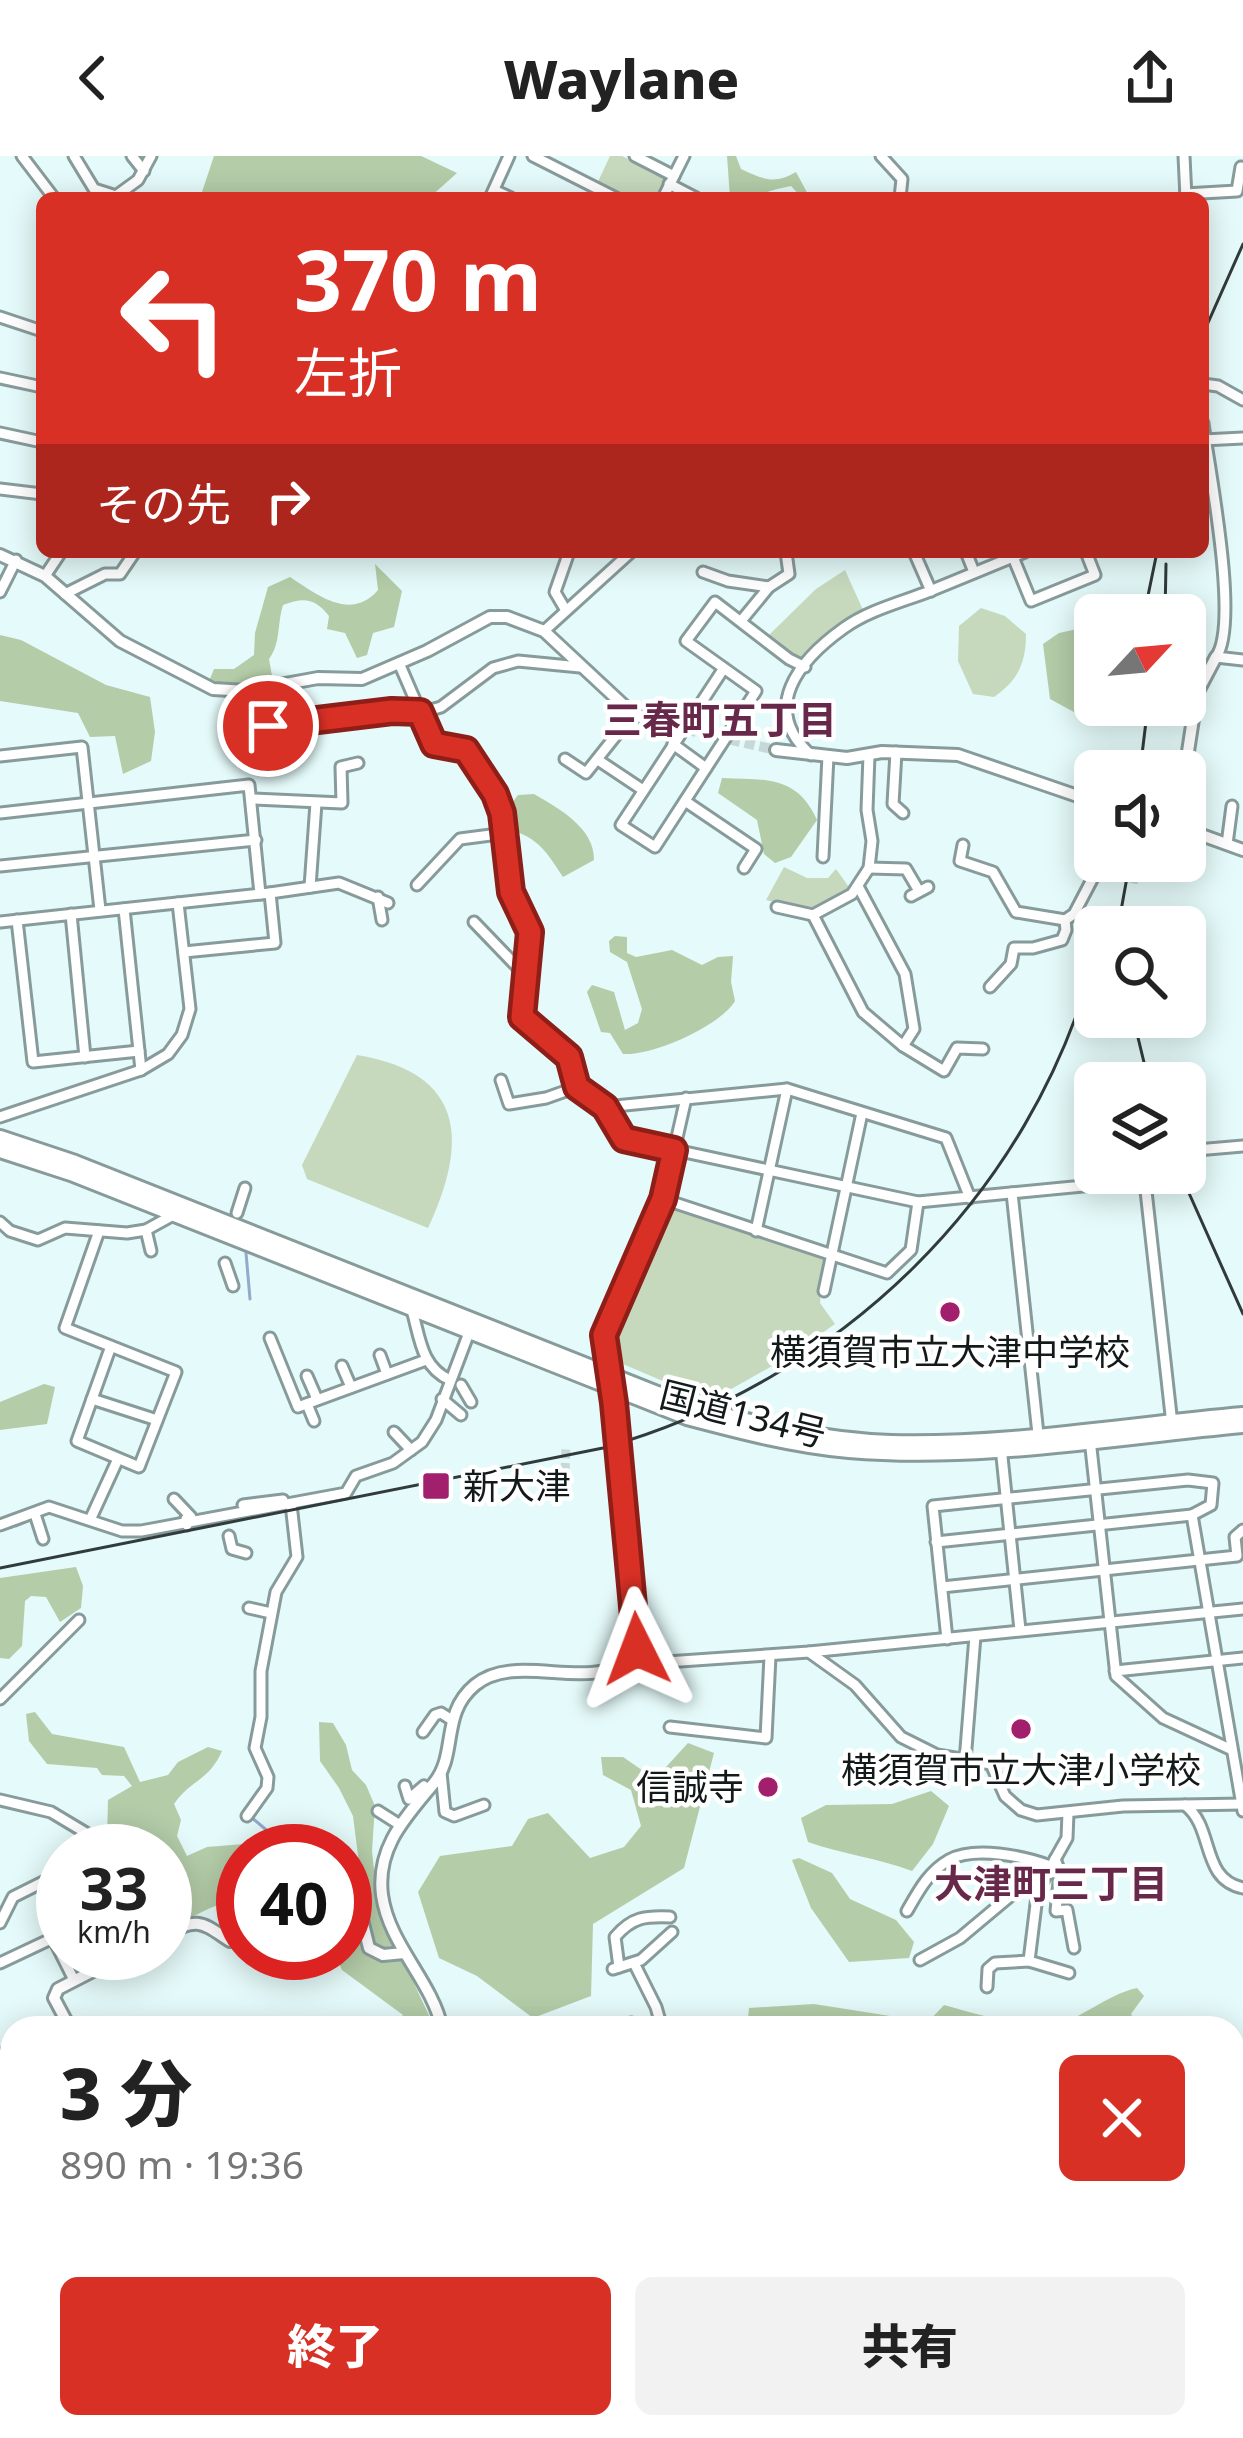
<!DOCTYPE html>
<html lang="ja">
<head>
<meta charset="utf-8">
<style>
	body { margin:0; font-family:"Noto Sans","Noto Sans JP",sans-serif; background:#f2f2f2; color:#222; height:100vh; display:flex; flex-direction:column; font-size:45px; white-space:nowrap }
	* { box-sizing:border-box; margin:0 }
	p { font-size:39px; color:#767676 }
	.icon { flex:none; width:66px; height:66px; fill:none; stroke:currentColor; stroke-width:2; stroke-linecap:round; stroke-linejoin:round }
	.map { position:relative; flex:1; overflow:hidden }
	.side { position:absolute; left:0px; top:1860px; width:1245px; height:423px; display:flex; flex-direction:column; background:#fff; border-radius:36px 36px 0 0; box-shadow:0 6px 30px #0003 }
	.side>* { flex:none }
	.top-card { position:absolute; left:36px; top:36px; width:1173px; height:366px; border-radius:18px; box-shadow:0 6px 30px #0003; background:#d93025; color:#fff; overflow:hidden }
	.needle { width:78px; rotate:64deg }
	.buttons { position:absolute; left:1074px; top:438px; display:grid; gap:24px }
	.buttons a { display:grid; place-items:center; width:132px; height:132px; border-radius:18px; background:#fff; box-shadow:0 6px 30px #0003; font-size:60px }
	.speed { position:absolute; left:36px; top:1668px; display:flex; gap:24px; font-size:60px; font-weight:700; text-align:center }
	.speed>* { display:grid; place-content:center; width:156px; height:156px; border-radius:50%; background:#fff; box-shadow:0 6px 30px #0003; line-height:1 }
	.speed small { font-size:30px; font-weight:400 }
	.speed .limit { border:18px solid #d22; background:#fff; color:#111 }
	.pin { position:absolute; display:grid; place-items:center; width:102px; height:102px; color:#fff; margin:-51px; border:6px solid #fff; border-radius:50%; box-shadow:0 3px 12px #0007 }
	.me { position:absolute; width:132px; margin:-66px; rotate:357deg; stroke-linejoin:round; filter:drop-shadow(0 0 9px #0008) }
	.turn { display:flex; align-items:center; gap:42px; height:252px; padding:0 60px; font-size:54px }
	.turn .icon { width:156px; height:156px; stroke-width:2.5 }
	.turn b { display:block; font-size:84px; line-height:102px }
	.then { display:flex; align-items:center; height:114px; padding:0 60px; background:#0003; gap:24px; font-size:45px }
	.round { display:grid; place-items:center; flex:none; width:126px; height:126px; border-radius:18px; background:#f2f2f2 }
	.head { display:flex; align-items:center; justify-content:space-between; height:204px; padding:0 60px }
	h1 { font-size:72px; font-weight:800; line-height:90px }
	.action { display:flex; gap:24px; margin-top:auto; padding:24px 60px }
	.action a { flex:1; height:138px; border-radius:18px; background:#d93025; color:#fff; font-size:48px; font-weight:800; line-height:138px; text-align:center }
	.action a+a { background:#f2f2f2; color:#222 }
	header { display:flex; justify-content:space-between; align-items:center; height:156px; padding:0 60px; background:#fff; font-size:54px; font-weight:800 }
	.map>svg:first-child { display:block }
</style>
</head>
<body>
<header><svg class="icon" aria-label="back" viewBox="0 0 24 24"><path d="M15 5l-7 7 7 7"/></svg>Waylane<svg class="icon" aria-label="share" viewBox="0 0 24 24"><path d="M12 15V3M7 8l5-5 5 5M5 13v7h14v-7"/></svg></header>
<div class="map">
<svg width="1243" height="2282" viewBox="0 0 1243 2282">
	<rect width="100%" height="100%" fill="#e5fafa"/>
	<g fill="#c6d9bd">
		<polygon points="610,0 622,0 668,23 659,42 621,42 596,30"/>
		<polygon points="845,414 863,454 833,472 801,504 768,480 816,433"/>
		<path d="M981,452L1005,460L1026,478C1026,507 1018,524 994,541L973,538L958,505L959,470Z"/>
		<polygon points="784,711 807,722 828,722 836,713 851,734 811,756 766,744"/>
		<path d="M357,899C466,917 468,986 428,1072L307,1023L302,1009Z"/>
		<polygon points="665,1045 824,1101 820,1147 835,1168 788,1201 710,1245 611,1203 610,1179"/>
	</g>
	<g fill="#b4cca8">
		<polygon points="214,0 421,0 457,17 429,42 200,42"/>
		<path d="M727,0H736L741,13C763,23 774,29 796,16L810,42H802L791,30C764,35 759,42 730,42Z"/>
		<path d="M375,408L402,435L394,471L373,477L367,499L357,502L345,477L327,473L329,460C315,442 304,441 283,449C277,468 281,487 269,503L273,525L231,532L210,523L214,513H234L254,499L255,477L268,431L290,421C316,438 351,466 378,434Z"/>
		<polygon points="1082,472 1095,476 1095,549 1122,549 1121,555 1083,561 1050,543 1043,488 1059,477"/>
		<polygon points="0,479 21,484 106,529 150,541 155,576 151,605 123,618 115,580 90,581 78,557 0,545"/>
		<path d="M722,622C765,624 797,619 817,664L791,701L775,707L764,698L757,664L718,637Z"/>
		<path d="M534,638C558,652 595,672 594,704L563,721C548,698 538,681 510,674L508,652L518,639Z"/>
		<path d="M615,780L627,781V797L636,801L672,794L702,809L718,801L733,800L731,826L735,845C720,870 653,900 623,898L610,877L601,876L587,836L592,829L614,836L625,874L638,867L642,853L627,806L610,796L609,785Z"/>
		<polygon points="44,1228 55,1231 47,1268 0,1274 0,1246"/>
		<polygon points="76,1411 83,1430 81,1452 60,1466 46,1441 31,1440 25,1445 22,1490 9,1503 0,1502 0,1422"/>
		<path d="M35,1556L52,1578L124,1591L140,1626L168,1619L178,1606L208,1591L222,1595C209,1625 190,1624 174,1648L181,1664L177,1680L187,1700L207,1691L244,1688L249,1695H243V1753C236,1753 231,1748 224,1749C202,1749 192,1772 165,1759V1695H127L126,1688L107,1682L108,1644L132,1630L124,1620L102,1619L97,1612L47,1608L29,1585L26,1558Z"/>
		<polygon points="319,1566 333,1567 346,1589 352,1614 366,1629 375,1650 372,1695 378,1751 435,1872 391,1872 403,1859 342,1814 334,1797 345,1797 345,1729 361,1723 353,1660 339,1632 320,1605"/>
		<polygon points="688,1587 714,1597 684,1712 593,1768 591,1840 533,1862 477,1820 439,1802 418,1736 440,1700 512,1690 528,1663 548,1657 590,1702 624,1691 641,1670 631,1634 603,1619 601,1601 623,1601 655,1623"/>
		<path d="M931,1635L949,1650L933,1688L912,1715C878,1702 842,1698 808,1686L801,1662L826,1649L892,1648Z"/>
		<polygon points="799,1702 832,1717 850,1743 896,1764 914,1786 909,1802 849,1806 811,1752 792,1704"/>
		<path d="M1137,1832L1144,1840L1131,1858L1139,1872H747L749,1852L814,1848L928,1866L944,1849C977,1858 1024,1873 1058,1868C1077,1865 1108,1838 1137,1832Z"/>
		<polygon points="12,2230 12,2271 210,2271 188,2282 0,2282 0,2231"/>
		<polygon points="1233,2255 1243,2261 1240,2282 1057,2282 1080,2271 1233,2271"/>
		<polygon points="735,2271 810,2271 801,2282 714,2279"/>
	</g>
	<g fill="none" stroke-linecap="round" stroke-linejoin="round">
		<g stroke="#92aacc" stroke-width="3">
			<polyline points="246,1097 250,1143"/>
			<polyline points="16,1370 32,1363"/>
			<polyline points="8,1372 12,1371"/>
			<polyline points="106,1375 111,1376"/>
			<polyline points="251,1661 277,1683"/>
		</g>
		<g stroke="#c6d8d8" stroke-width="9" stroke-dasharray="9 4.5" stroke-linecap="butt">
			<polyline points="1103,717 1139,724"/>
			<polyline points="565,1316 566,1292"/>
		</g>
		<polyline stroke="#c6d8d8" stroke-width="10" stroke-dasharray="10 5" stroke-linecap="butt" points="657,567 776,594"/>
		<defs>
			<g id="minor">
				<polyline points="22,0 54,42"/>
				<polyline points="74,0 94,33 116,40 138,24 151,0"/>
				<polyline points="132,0 144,15"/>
				<polyline points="533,0 616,42"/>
				<polyline points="635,0 674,20"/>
				<polyline points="881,0 902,23 900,42"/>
				<polyline points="1184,0 1186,42"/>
				<polyline points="669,28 696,42"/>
				<polyline points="494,34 511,42"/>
				<polyline points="1185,38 1237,35 1241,11"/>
				<polyline points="490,42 509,0"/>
				<polyline points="663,42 684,0"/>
				<polyline points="0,161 42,175"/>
				<polyline points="0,222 42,231"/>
				<polyline points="1203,228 1218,230 1243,244"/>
				<path d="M1203,267C1209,313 1240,468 1216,501L1243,504"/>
				<polyline points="0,277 42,286"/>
				<polyline points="1203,284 1243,282"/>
				<polyline points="0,333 42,338"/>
				<polyline points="914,396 931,435"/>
				<polyline points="966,396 974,416"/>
				<polyline points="1013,401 1031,445 1095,419 1086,396"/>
				<polyline points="703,416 728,425 769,431"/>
				<polyline points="45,420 61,396"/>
				<polyline points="0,436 16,404"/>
				<polyline points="65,438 105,418 120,418 135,396"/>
				<polyline points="565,453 555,436 569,396"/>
				<polyline points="741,465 769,431 789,418 786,396"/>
				<polyline points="544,475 631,396"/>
				<polyline points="399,507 434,588 466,594 495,638 502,657 511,736 530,776 522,861 569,901 577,931 605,951 624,983 918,1046 1145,1024"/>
				<polyline points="724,512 621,669 655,691 756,535 686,485 715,446 789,503 805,511"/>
				<polyline points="269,570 392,555 420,557 441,551 493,512 518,505 580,511"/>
				<polyline points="673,588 706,612"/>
				<polyline points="896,596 893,648 903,657"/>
				<path d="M811,599C759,553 799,504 844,472C869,454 902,446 930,435C962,422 993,409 1025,396"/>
				<polyline points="0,600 82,591 100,754"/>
				<polyline points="565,603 586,617 633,558"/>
				<polyline points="598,604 643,634"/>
				<polyline points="252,643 342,647 341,611 358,607"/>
				<polyline points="685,645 756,693 744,712"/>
				<polyline points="0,657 249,629 260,738"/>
				<polyline points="1227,688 1232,650"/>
				<polyline points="963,689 960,705 993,716 1016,756 1065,764 1074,758 1096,716"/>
				<polyline points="823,701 828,600"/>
				<polyline points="0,710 256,684"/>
				<polyline points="869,712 906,713 919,735"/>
				<polyline points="417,729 460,683 506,677"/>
				<polyline points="310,731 316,647"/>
				<polyline points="859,732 905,818 914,873 903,890"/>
				<polyline points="270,737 339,727 388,747"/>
				<polyline points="911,740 928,731"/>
				<polyline points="378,741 382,764"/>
				<polyline points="777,751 813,759 852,738 869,712 872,685 867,654 869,599"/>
				<polyline points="124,753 141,914"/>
				<polyline points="71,758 85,901"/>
				<polyline points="813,759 863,856 903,890 944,915 957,892 983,893"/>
				<polyline points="17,764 33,906 139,895"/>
				<polyline points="0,766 270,737 275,787 184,796"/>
				<polyline points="474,766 526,820"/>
				<polyline points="990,831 1011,808 1014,792 1033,792 1062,784 1066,774 1065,764"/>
				<polyline points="501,924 509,948 546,942 577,931"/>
				<polyline points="605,951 787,933 946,982 970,1042"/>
				<polyline points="0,961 141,914 168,898 182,879 190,853 178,747"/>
				<polyline points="1185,995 1243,990"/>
				<polyline points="1144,1017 1172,1268"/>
				<polyline points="1012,1037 1038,1278"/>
				<polyline points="663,1043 887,1117 911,1094 918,1046"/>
				<polyline points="237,1057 245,1032"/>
				<polyline points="0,1066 10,1075 38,1084 65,1072 127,1077 146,1074 175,1058"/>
				<polyline points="146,1074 151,1095"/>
				<polyline points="99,1075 65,1172 176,1216 139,1311 77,1285 111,1190"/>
				<polyline points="756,1075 787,933"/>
				<polyline points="225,1107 233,1130"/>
				<polyline points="824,1135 862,957"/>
				<path d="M412,1154C420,1182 421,1211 450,1224"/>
				<polyline points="270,1182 298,1251 426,1204"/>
				<polyline points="380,1199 387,1218"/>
				<polyline points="342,1210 351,1231"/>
				<polyline points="609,1218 604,1179 663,1043 686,942"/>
				<polyline points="307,1220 317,1243"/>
				<polyline points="461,1229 471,1246"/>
				<polyline points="92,1243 157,1264"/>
				<polyline points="442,1243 461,1259"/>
				<polyline points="307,1248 314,1265"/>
				<polyline points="394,1276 411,1294"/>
				<polyline points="1090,1283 1116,1520 1163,1562 1230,1593"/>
				<polyline points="1001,1291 1020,1474"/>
				<polyline points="174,1343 191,1361 186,1363 187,1369"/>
				<polyline points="243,1349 283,1344"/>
				<polyline points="35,1358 43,1383"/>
				<polyline points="1192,1359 1243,1655"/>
				<polyline points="90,1364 118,1303"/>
				<polyline points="0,1369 49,1351 122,1375 141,1375 346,1337 356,1320 393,1307 422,1286 436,1264 470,1174"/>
				<polyline points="229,1380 232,1393 246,1397"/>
				<polyline points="936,1386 1192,1359 1211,1349 1213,1327 1188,1324 933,1350 947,1483"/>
				<polyline points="942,1431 1237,1400 1235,1381 1243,1374"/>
				<polyline points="249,1452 271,1457"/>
				<polyline points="809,1496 855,1529 901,1581 937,1599 991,1608 1005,1640 1021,1654 1037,1659 1123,1650 1243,1648"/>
				<polyline points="623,1509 809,1496 1243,1453"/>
				<polyline points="1115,1515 1243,1502"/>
				<polyline points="0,1543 79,1464"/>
				<polyline points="670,1571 766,1582 770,1500"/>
				<polyline points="423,1576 435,1559 441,1557 452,1564"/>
				<polyline points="965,1605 975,1480"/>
				<polyline points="441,1617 445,1656 454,1660 484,1649"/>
				<polyline points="405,1630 409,1643 424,1630 428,1633"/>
				<polyline points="0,1644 51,1656 116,1695"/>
				<path d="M1185,1649C1215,1672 1200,1723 1243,1732"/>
				<polyline points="378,1655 400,1669"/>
				<polyline points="247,1660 267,1632 268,1621 255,1592 261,1561 261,1515 276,1436 297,1401 291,1348"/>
				<polyline points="1055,1703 1060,1716 1056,1755 1067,1754 1074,1792"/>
				<path d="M907,1755C918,1736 928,1716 949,1704C974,1690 1024,1700 1050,1710"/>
				<polyline points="0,1767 13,1741 63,1716"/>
				<polyline points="63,1770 55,1774 53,1782 74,1824"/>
				<polyline points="920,1804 960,1782 1015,1736 1040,1730 1067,1682 1068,1657"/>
				<polyline points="1029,1805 1069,1817"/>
				<polyline points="0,1807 53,1782"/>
				<polyline points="634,1807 656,1851 662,1872"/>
				<path d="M619,1811L615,1781C632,1761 645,1760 670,1761"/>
				<polyline points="613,1813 641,1804 672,1776"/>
				<polyline points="987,1831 988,1813 995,1807 1029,1805 1038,1732"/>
				<polyline points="46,1872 65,1863"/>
				<polyline points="607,1872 631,1867 632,1872"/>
				<polyline points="0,1900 12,1890"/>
				<polyline points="1233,1962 1243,1959"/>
				<polyline points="1233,2044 1243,2047"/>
				<polyline points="1233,2151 1243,2150"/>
				<polyline points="1233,2199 1243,2199"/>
				<polyline points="252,2271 257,2282"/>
				<polyline points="305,2271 310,2282"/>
				<polyline points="360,2271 366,2282"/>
				<polyline points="414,2271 419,2282"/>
				<polyline points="657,2271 668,2282"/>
				<polyline points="207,2282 224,2271"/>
				<polyline points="925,2282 926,2271"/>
				<polyline points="1013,2282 1014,2271"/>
			</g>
			<g id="tertiary">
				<polyline points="0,399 45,420 120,485 213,533 247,535 318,522 362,523 427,495 490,461 507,461 544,475 633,558 657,567"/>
				<polyline points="776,594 847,602 882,596 958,599 1095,646"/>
				<polyline points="1185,615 1197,537 1216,501"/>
				<polyline points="1185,673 1243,694"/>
				<polyline points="345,1721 354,1731 369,1792 383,1799 404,1797"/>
				<path d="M165,1778C199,1761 201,1766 230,1785L243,1782"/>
				<polyline points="70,1872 54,1842 58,1833 128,1797"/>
				<path d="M442,1872C432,1825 389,1789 382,1739C376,1691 406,1661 434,1627C458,1598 440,1558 475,1529C520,1492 603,1545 636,1493L611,1227"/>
				<polyline points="0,2055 12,2050"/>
				<polyline points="0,2171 12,2170"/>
			</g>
			<g id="trunk">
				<path d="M0,982L75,1007L690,1251C756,1268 822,1285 891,1287C1008,1290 1127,1269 1243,1259"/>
				<path d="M0,994L71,1017L687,1261C740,1275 793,1289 849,1294C979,1305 1113,1281 1243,1269"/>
			</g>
		</defs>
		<use href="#minor" stroke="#889b9b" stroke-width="15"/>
		<use href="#tertiary" stroke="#889b9b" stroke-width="16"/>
		<use href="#trunk" stroke="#889b9b" stroke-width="20"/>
		<use href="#minor" stroke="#fff" stroke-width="9"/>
		<use href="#tertiary" stroke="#fff" stroke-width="10"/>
		<use href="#trunk" stroke="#fff" stroke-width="14"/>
		<g stroke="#323b3b" stroke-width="3">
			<polyline points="1203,178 1243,88"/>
			<polyline points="1144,459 1157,396"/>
			<polyline points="1165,459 1166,408"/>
			<polyline points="1140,615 1148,549"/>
			<polyline points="1118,771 1130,705"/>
			<polyline points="1133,861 1149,927"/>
			<polyline points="1180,1017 1243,1158"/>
			<path d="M0,1412L603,1292C840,1225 1031,1041 1095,800"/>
		</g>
	</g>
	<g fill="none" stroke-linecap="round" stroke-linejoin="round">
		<defs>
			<polyline id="route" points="268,570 392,555 420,556 434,588 466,594 495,638 502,657 511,736 530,776 522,861 569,901 577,931 605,951 624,983 674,994 663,1043 604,1179 614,1247 637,1493"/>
		</defs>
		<use href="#route" stroke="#8d1f18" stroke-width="30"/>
		<use href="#route" stroke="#d93025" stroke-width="21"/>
	</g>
	<g fill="#a21f6d" stroke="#fff" stroke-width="4.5">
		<circle cx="950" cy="1156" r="12"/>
		<rect x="421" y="1315" width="30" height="30" rx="6"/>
		<circle cx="1021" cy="1573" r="12"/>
		<circle cx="768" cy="1631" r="12"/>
	</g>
	<g text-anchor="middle" stroke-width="9" stroke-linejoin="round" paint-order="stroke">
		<g font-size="36" fill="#131a1a" stroke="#fff">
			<text x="950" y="1209">横須賀市立大津中学校</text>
			<text x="463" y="1343" text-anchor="start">新大津</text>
			<text x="1021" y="1627">横須賀市立大津小学校</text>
			<text x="744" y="1644" text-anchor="end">信誠寺</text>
		</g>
		<g font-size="36" fill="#131a1a" stroke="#fff">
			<text transform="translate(743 1258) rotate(14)" y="13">国道134号</text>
		</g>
		<g font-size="39" font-weight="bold" fill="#672849" stroke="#fff">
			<text x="720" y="578">三春町五丁目</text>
			<text x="1051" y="1742">大津町三丁目</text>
		</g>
	</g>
</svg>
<div class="buttons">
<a><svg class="needle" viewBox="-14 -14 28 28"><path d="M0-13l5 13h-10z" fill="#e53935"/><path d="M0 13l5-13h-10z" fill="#767676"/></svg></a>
<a><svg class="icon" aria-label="sound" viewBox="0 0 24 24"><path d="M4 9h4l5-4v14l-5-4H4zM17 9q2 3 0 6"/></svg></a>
<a><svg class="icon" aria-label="search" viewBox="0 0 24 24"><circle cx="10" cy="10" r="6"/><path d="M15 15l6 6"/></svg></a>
<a><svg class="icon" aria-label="layers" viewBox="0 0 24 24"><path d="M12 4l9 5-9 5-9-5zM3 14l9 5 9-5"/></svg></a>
</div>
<div class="speed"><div>33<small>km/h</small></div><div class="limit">40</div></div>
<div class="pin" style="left:268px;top:570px;background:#d93025"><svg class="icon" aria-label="arrive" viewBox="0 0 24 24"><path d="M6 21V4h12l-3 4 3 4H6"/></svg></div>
<svg class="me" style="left:637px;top:1493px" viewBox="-20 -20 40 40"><path d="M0-17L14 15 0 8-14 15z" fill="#d93025" stroke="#fff" stroke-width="4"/></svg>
<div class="top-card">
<div class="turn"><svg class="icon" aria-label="left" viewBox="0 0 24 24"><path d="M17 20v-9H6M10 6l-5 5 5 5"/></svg><div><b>370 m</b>左折</div></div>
<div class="then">その先<svg class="icon" aria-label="right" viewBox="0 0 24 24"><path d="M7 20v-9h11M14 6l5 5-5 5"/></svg></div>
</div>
<section class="side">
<div class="head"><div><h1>3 分</h1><p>890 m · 19:36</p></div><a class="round" style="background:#d93025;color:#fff"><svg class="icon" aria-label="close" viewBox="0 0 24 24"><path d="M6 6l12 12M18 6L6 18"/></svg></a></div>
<div class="action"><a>終了</a><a>共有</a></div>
</section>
</div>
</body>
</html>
